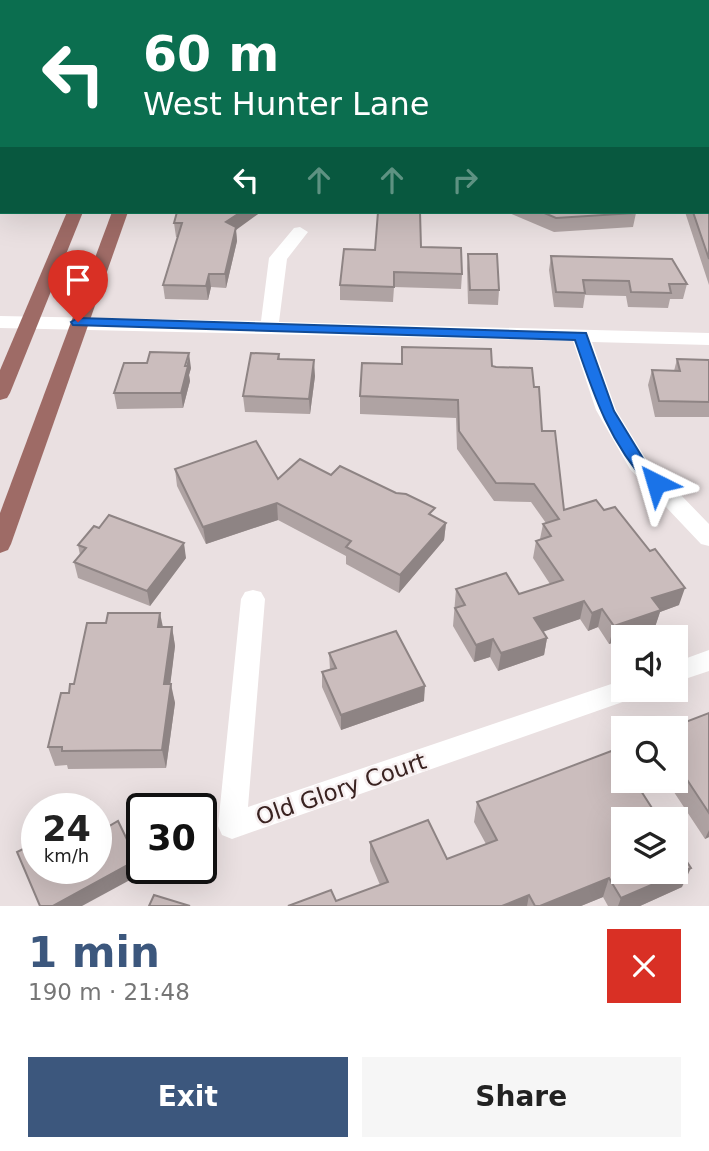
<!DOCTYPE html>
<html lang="en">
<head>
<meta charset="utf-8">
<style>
	body { margin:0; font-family:"DejaVu Sans",sans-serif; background:#f6f6f6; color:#222; height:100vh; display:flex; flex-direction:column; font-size:26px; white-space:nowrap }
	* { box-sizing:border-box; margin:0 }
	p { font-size:23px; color:#767676 }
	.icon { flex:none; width:38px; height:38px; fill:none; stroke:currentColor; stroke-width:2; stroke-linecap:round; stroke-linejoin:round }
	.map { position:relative; height:906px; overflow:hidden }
	.side { display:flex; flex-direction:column; background:#fff; flex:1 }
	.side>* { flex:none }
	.guide { position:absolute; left:0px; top:0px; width:710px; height:214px; box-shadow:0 7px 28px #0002; background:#0b6e4f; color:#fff; overflow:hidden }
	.fabs { position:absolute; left:611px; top:625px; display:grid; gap:14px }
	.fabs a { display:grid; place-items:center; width:77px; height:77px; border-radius:0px; background:#fff; box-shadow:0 7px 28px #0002; font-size:35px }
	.speed { position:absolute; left:21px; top:793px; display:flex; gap:14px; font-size:35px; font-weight:700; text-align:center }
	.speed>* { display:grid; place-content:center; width:91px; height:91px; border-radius:50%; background:#fff; box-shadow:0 7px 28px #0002; line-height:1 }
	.speed small { font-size:18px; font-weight:400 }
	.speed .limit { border:4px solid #111; border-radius:10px; background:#fff; color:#111 }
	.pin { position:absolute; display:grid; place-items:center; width:60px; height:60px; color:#fff; margin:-72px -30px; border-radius:50% 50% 50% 0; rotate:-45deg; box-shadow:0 0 7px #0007 }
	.pin .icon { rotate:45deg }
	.me { position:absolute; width:77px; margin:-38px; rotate:320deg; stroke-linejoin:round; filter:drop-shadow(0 0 5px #0008) }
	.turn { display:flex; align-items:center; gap:24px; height:147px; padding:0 28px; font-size:32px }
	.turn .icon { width:91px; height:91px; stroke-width:2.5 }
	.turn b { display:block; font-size:49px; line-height:60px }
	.lanes { display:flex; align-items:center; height:66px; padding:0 28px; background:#0003; justify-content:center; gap:35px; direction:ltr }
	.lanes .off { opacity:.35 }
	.round { display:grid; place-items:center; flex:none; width:74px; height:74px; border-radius:0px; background:#f6f6f6 }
	.headline { display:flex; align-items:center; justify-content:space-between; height:119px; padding:0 28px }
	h1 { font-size:42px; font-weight:700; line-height:52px; color:#3c577d }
	.button { display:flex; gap:14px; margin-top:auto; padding:14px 28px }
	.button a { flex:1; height:80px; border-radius:0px; background:#3c577d; color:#fff; font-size:28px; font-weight:700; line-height:80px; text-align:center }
	.button a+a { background:#f6f6f6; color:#222 }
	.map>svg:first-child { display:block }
</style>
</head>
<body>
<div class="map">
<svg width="709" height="906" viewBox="0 0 709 906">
	<rect width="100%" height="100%" fill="#eae0e1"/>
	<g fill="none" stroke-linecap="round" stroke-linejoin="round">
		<g fill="#fff" fill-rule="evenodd">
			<polygon points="513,0 528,0 529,2 514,2"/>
			<polygon points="567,0 581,0 566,2"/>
			<polygon points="300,227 308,232 287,259 279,322 709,333 709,345 592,342 616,410 646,459 709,524 709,546 701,544 630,469 596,410 573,341 0,328 0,316 261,321 269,258 294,228"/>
			<polygon points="253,590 261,592 265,599 248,807 623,680 623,690 638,690 634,698 232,839 222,835 218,826 241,599 245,592"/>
			<polygon points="709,650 709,671 676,682 676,662"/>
		</g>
		<g fill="#9e6b66" fill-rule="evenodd">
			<polygon points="158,0 170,0 157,2"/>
			<rect x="191" y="0" width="12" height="2"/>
			<polygon points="67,212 83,212 10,393 7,398 0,400 0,370"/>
			<polygon points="112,212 128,212 11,544 8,550 0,553 0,513"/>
		</g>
	</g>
	<g fill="#afa3a3">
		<polygon points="0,0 2,2 2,201 0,201"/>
		<polygon points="421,0 513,0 513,2 425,2"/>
		<polygon points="603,0 709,0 709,128 709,2 601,2"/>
		<polygon points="709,162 709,285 685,212 709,212"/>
		<polygon points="177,212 236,230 237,241 226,288 211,287 208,300 165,299 163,285 178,237 176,237 174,223"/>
		<polygon points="507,212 635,212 636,213 633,227 554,232"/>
		<polygon points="421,247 462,274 461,289 394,287 393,302 340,300 340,285 375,250"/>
		<polygon points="468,254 499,290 498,305 468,304 467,268"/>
		<polygon points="551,256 687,284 683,299 670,299 668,308 628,307 626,296 585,295 583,308 554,307 549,270"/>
		<polygon points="279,354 280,359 315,376 310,414 245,412 243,396"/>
		<polygon points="677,359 709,360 709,417 655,417 648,385 652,370 674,371"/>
		<polygon points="492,366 534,387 542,431 564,510 679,605 660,612 655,627 609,644 598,627 588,631 580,619 543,631 547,638 544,655 498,671 490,657 474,662 453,626 456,589 519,594 550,584 533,558 536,541 540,539 543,524 546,523 531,502 494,501 457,449 456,418 360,414 360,396"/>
		<polygon points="191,368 189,375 190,381 183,408 117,409 114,393"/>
		<polygon points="175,469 278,479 331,475 434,517 446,523 444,540 399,593 346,564 346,556 278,520 206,544 177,486"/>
		<polygon points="99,528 186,558 150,606 78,578 74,562 80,555 78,545"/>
		<polygon points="163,627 172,627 175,646 170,684 175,703 166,768 68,769 67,765 55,766 48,747 69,693 74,684"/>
		<polygon points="329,653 424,701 341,730 322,687 322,672 330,670"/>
		<polygon points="709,713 709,837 705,839 666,780 676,780 676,728"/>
		<polygon points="477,802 682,887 640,906 608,906 603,897 581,906 288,906 336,901 380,885 370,861 370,842 447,859 486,844 474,822"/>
	</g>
	<g fill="#8e8484">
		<polygon points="241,212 261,212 236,230 237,241 226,288 225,274 226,222"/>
		<polygon points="209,274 211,287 208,300 206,286"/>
		<polygon points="189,353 191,368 189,375 190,381 183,408 181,393"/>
		<polygon points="314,360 315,376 310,414 309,399"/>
		<polygon points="277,503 278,520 206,544 203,527"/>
		<polygon points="446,523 444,540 399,593 400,575"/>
		<polygon points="184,543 186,558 150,606 147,591"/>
		<polygon points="685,588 679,605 660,612 655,627 628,637 623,637 623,639 609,644 614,626 652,598"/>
		<polygon points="584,601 580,619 531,636 534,618"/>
		<polygon points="602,609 598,627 588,631 592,613"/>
		<polygon points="160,613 164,632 158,627"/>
		<polygon points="172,627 175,646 168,703 164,684"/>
		<polygon points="547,638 544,655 498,671 501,653"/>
		<polygon points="493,639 490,657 474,662 476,645"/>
		<polygon points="171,684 175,703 166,768 162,750"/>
		<polygon points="425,686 424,701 341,730 341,715"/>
		<polygon points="709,830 709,837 705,839"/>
		<polygon points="137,860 141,874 82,906 53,906"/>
		<polygon points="691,868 682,887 640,906 618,906 621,898"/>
		<polygon points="609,878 603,897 581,906 540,906"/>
		<polygon points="529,895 527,906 502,906"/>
	</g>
	<g fill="#cbbdbd" stroke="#8e8484" stroke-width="2">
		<polygon points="0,0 22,0 22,2 2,2 2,187 0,187"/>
		<polygon points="447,0 508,0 512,2 451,2"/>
		<polygon points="603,0 657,0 655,2 601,2"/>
		<polygon points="694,0 709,0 709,115 709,2 694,2"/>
		<polygon points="709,162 709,259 693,212 709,212"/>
		<polygon points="177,212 241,212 226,222 236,227 225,274 209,274 206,286 163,285 182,223 174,223"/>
		<polygon points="378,212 420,212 421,247 461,248 462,274 394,272 394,287 340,285 344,249 375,250"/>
		<polygon points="542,212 635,212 636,213 556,218"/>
		<polygon points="468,254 497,254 499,290 470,290"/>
		<polygon points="551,256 672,259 687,284 669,284 671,293 631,292 629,281 583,280 585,293 556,292"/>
		<polygon points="402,347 491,349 492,366 496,367 532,368 534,387 539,387 542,431 555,431 564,510 596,500 604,510 615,507 650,551 655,549 685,588 652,598 661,610 614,626 602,609 592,613 584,601 534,618 547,638 501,653 493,639 476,645 455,608 465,605 456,589 506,573 519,594 563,580 536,541 551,536 543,524 559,519 534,484 496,483 459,431 458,400 360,396 362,363 402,364"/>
		<polygon points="150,352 189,353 185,366 188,366 181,393 114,393 124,363 147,363"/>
		<polygon points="251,353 279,354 278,359 314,360 309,399 243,396"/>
		<polygon points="677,359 709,360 709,402 659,401 652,370 680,371"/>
		<polygon points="256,441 278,479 300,459 331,475 340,466 396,493 406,494 435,508 429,514 446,523 400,575 346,547 351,541 277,503 203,527 175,469"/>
		<polygon points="109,515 184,543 147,591 74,562 86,548 78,545 94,526 99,528"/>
		<polygon points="108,613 160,613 158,627 172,627 164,684 171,684 162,750 62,751 62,747 48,747 61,693 69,693 70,684 74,684 87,623 106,623"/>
		<polygon points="396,631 425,686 341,715 322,672 336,668 329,653"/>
		<polygon points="709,713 709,813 676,763 676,728 670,728"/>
		<polygon points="614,750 623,764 623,780 634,780 659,819 623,819 623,872 676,872 676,845 691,868 621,898 609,878 540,906 535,906 529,895 502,906 288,906 331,890 336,901 388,882 370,842 428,820 447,859 497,840 477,802"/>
		<polygon points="90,801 94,808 76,808"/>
		<polygon points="96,813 104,829 118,821 137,860 53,906 40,906 17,852 37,842 37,868 96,868"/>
		<polygon points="37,828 37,838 33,830"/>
		<polygon points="154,895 190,906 149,906"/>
	</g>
	<path fill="#1a73e8" stroke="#114b97" stroke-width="2" d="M78,318L586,333L614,411L644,460L664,483L662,487H650C609,442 594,396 575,340L73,325L71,322Z"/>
	<g text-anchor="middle" stroke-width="5" stroke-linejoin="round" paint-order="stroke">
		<g font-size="23" fill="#3a2321" stroke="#f7f0f1">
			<text transform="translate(341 789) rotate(-19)" y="8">Old Glory Court</text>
		</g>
	</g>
</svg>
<div class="fabs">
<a><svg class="icon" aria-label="sound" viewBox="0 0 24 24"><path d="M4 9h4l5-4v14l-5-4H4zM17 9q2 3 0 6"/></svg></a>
<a><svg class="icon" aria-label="search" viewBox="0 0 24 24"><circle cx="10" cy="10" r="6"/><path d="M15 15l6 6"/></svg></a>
<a><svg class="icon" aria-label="layers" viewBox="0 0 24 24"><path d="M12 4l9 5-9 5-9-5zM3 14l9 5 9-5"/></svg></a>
</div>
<div class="speed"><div>24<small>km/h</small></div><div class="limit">30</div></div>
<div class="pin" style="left:78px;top:322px;background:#d93025"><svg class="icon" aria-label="arrive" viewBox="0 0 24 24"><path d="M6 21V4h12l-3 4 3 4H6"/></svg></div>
<svg class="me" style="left:656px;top:483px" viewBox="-20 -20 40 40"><path d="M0-17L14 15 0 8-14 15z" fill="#1a73e8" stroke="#fff" stroke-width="4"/></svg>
<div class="guide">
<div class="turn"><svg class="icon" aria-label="left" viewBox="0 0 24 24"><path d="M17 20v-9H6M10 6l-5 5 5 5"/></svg><div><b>60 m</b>West Hunter Lane</div></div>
<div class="lanes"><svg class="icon" aria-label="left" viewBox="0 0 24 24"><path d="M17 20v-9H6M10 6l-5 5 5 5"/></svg><svg class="icon off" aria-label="ahead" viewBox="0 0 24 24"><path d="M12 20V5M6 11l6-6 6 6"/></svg><svg class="icon off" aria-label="ahead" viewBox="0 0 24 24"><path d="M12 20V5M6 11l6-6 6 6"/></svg><svg class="icon off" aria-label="right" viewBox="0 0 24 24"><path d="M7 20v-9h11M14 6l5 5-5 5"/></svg></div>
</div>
</div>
<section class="side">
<div class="headline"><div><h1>1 min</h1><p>190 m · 21:48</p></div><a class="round" style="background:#d93025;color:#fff"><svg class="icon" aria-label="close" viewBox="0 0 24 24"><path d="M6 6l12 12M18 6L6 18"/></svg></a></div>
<div class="button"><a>Exit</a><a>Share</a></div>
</section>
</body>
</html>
